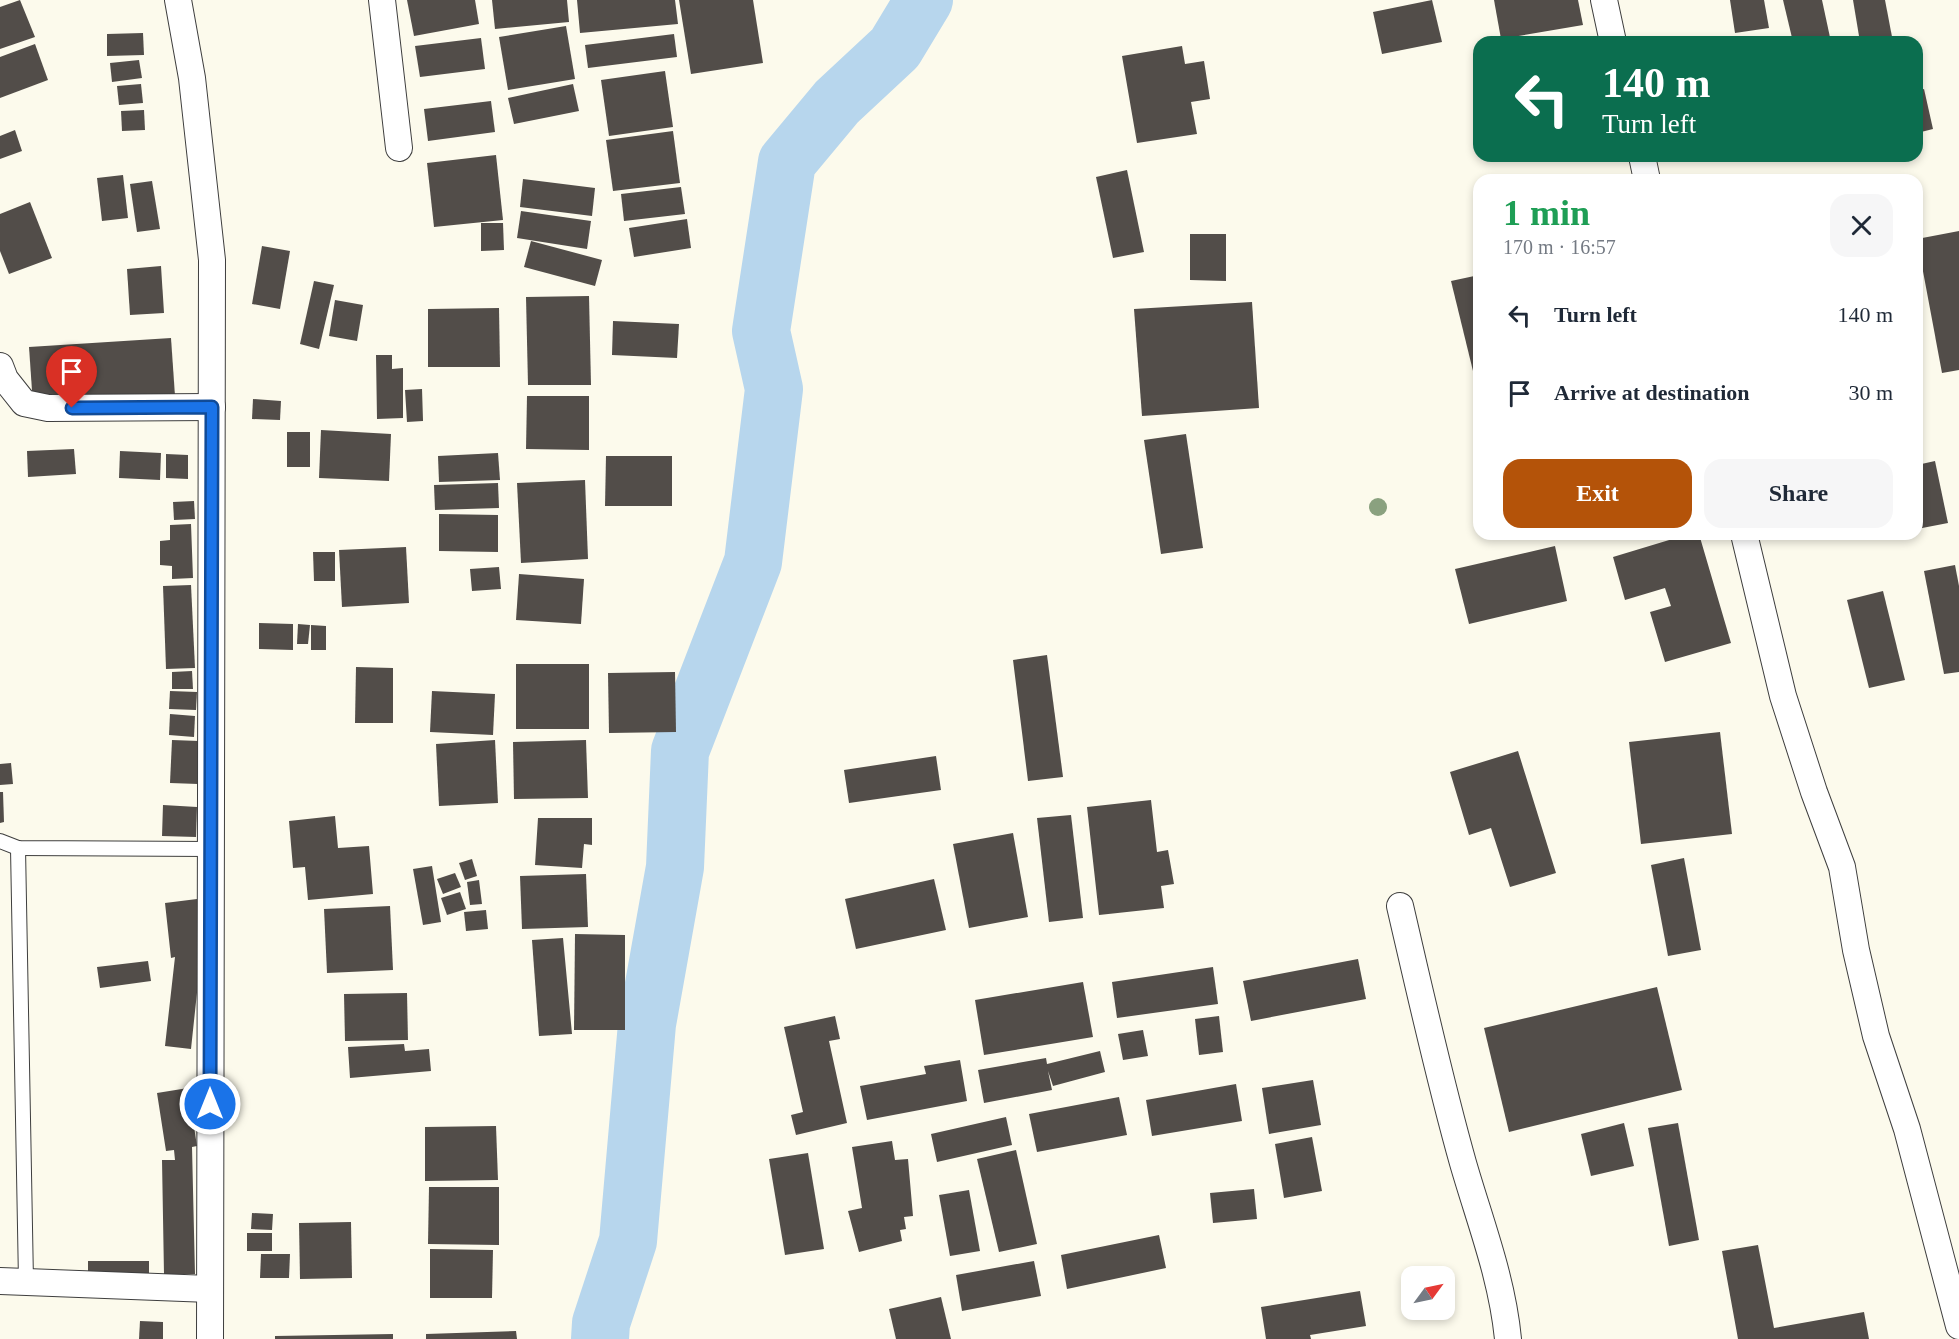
<!DOCTYPE html>
<html lang="en">
<head>
<meta charset="utf-8">
<style>
	body { margin:0; font-family:"Times New Roman",serif; background:#f6f6f7; color:#1f2937; height:100vh; display:flex; flex-direction:column; font-size:22px; white-space:nowrap }
	* { box-sizing:border-box; margin:0 }
	p { font-size:20px; color:#747a83 }
	.icon { flex:none; width:33px; height:33px; fill:none; stroke:currentColor; stroke-width:2; stroke-linecap:round; stroke-linejoin:round }
	.map { position:relative; flex:1; overflow:hidden }
	.side { position:absolute; left:1473px; top:174px; width:450px; height:366px; display:flex; flex-direction:column; background:#fff; border-radius:18px; box-shadow:0 3px 9px #0003 }
	.side>* { flex:none }
	.hud { position:absolute; left:1473px; top:36px; width:450px; height:126px; border-radius:18px; box-shadow:0 3px 9px #0003; background:#0b6e4f; color:#fff; overflow:hidden }
	.needle { width:39px; rotate:57deg }
	.buttons { position:absolute; left:1401px; top:1266px; display:grid; gap:12px }
	.buttons a { display:grid; place-items:center; width:54px; height:54px; border-radius:12px; background:#fff; box-shadow:0 3px 9px #0003; font-size:30px }
	.pin { position:absolute; display:grid; place-items:center; width:51px; height:51px; color:#fff; margin:-62px -26px; border-radius:50% 50% 50% 0; rotate:-45deg; box-shadow:0 0 6px #0007 }
	.pin .icon { rotate:45deg }
	.me { position:absolute; width:66px; margin:-33px; rotate:0deg; stroke-linejoin:round; filter:drop-shadow(0 0 4px #0008) }
	.turn { display:flex; align-items:center; gap:21px; height:126px; padding:0 30px; font-size:27px }
	.turn .icon { width:78px; height:78px; stroke-width:2.5 }
	.turn b { display:block; font-size:42px; line-height:51px }
	.round { display:grid; place-items:center; flex:none; width:63px; height:63px; border-radius:18px; background:#f6f6f7 }
	.headline { display:flex; align-items:center; justify-content:space-between; height:102px; padding:0 30px }
	h1 { font-size:36px; font-weight:800; line-height:45px; color:#1e9e55 }
	.action { display:flex; gap:12px; margin-top:auto; padding:12px 30px }
	.action a { flex:1; height:69px; border-radius:18px; background:#b45309; color:#fff; font-size:24px; font-weight:800; line-height:69px; text-align:center }
	.action a+a { background:#f6f6f7; color:#1f2937 }
	ul { padding:0; list-style:none }
	li { display:flex; align-items:center; gap:18px; height:78px; padding:0 30px }
	li div { flex:1 }
	li b { display:block; font-size:22px }
	li em { font-style:normal }
	.map>svg:first-child { display:block }
</style>
</head>
<body>
<div class="map">
<svg width="1959" height="1339" viewBox="0 0 1959 1339">
	<rect width="100%" height="100%" fill="#fcfaec"/>
	<g fill="none" stroke-linecap="round" stroke-linejoin="round">
		<polyline stroke="#b7d6ed" stroke-width="58" points="600,1339 601,1323 628,1241 647,1024 675,867 680,751 753,562 774,389 761,331 787,162 837,102 895,48 924,0"/>
	</g>
	<g fill="#524d49">
		<polygon points="20,0 35,37 0,49 0,7"/>
		<polygon points="407,0 475,0 479,24 414,36"/>
		<polygon points="492,0 567,0 569,22 495,29"/>
		<polygon points="577,0 675,0 678,24 580,33"/>
		<polygon points="679,0 753,0 763,63 691,74"/>
		<polygon points="1432,0 1442,42 1382,54 1373,12"/>
		<polygon points="1494,0 1578,0 1583,25 1501,39"/>
		<polygon points="1730,0 1764,0 1769,28 1735,33"/>
		<polygon points="1783,0 1822,0 1831,42 1793,42"/>
		<polygon points="1853,0 1885,0 1893,42 1860,42"/>
		<polygon points="566,26 575,79 508,90 499,37"/>
		<polygon points="143,33 144,55 107,56 107,34"/>
		<polygon points="674,34 677,57 588,68 585,45"/>
		<polygon points="481,38 485,69 420,77 415,46"/>
		<polygon points="35,44 48,80 0,98 0,57"/>
		<polygon points="1182,46 1185,64 1204,61 1210,99 1191,102 1197,134 1137,143 1122,56"/>
		<polygon points="139,60 142,78 112,82 110,63"/>
		<polygon points="665,71 673,127 609,136 601,80"/>
		<polygon points="141,84 143,103 119,105 117,86"/>
		<polygon points="573,84 579,111 514,124 508,98"/>
		<polygon points="1924,89 1933,129 1917,133 1917,91"/>
		<polygon points="491,101 495,132 428,141 424,109"/>
		<polygon points="144,110 145,130 122,131 121,111"/>
		<polygon points="15,130 22,151 0,159 0,136"/>
		<polygon points="673,131 680,183 613,191 606,140"/>
		<polygon points="496,155 503,220 434,227 427,163"/>
		<polygon points="1127,170 1144,252 1113,258 1096,177"/>
		<polygon points="123,175 128,218 102,221 97,178"/>
		<polygon points="523,179 595,188 592,216 520,207"/>
		<polygon points="152,181 160,229 137,232 130,184"/>
		<polygon points="681,187 685,214 624,221 621,194"/>
		<polygon points="30,202 52,258 9,274 0,251 0,214"/>
		<polygon points="521,211 591,221 587,249 517,238"/>
		<polygon points="687,219 691,248 634,257 629,228"/>
		<polygon points="481,223 503,223 504,250 481,251"/>
		<polygon points="1959,231 1959,370 1942,373 1917,239"/>
		<polygon points="1190,234 1226,234 1226,281 1190,280"/>
		<polygon points="531,241 602,260 595,286 524,267"/>
		<polygon points="262,246 290,251 280,309 252,304"/>
		<polygon points="161,266 164,313 130,315 127,269"/>
		<polygon points="1479,275 1479,370 1473,371 1451,281"/>
		<polygon points="314,281 334,285 319,349 300,344"/>
		<polygon points="589,296 591,385 528,385 526,297"/>
		<polygon points="335,300 363,305 357,341 329,336"/>
		<polygon points="1252,302 1259,408 1142,416 1134,309"/>
		<polygon points="499,308 500,367 428,367 428,309"/>
		<polygon points="613,321 679,324 677,358 612,355"/>
		<polygon points="171,338 175,396 33,405 29,347"/>
		<polygon points="376,355 392,355 392,369 403,368 403,418 377,419"/>
		<polygon points="422,389 423,421 407,422 405,390"/>
		<polygon points="527,396 589,396 589,450 526,449"/>
		<polygon points="253,399 281,401 280,420 252,419"/>
		<polygon points="321,430 391,434 389,481 319,478"/>
		<rect x="287" y="432" width="23" height="35"/>
		<polygon points="1186,434 1203,548 1161,554 1144,440"/>
		<polygon points="74,449 76,474 28,477 27,451"/>
		<polygon points="120,451 161,453 160,480 119,478"/>
		<polygon points="498,453 500,480 439,482 438,456"/>
		<polygon points="166,454 188,455 188,479 166,478"/>
		<polygon points="606,456 672,456 672,506 605,506"/>
		<polygon points="1935,461 1948,523 1917,529 1917,465"/>
		<polygon points="585,480 588,559 521,563 517,483"/>
		<polygon points="498,483 499,508 435,510 434,485"/>
		<polygon points="194,501 195,519 174,520 173,502"/>
		<polygon points="439,514 498,515 498,552 439,551"/>
		<polygon points="191,524 193,578 172,579 172,566 160,565 160,541 170,540 170,525"/>
		<polygon points="1689,534 1699,534 1731,643 1665,662 1650,612 1671,606 1665,588 1625,600 1613,557"/>
		<polygon points="1555,546 1567,601 1469,624 1455,569"/>
		<polygon points="406,547 409,603 342,607 339,550"/>
		<polygon points="313,552 335,552 335,581 314,581"/>
		<polygon points="1955,565 1959,586 1959,672 1944,674 1924,571"/>
		<polygon points="499,567 501,589 472,591 470,569"/>
		<polygon points="519,574 584,579 581,624 516,620"/>
		<polygon points="191,585 195,668 166,669 163,586"/>
		<polygon points="1883,591 1905,680 1869,688 1847,600"/>
		<polygon points="259,623 293,624 293,650 259,649"/>
		<polygon points="298,624 310,625 308,644 297,644"/>
		<polygon points="311,625 326,626 326,650 311,650"/>
		<polygon points="1047,655 1063,777 1028,781 1013,660"/>
		<rect x="516" y="664" width="73" height="65"/>
		<polygon points="356,667 393,668 393,723 355,723"/>
		<polygon points="192,671 193,689 172,689 172,672"/>
		<polygon points="675,672 676,732 609,733 608,673"/>
		<polygon points="170,691 197,692 196,710 169,709"/>
		<polygon points="432,691 495,694 493,735 430,732"/>
		<polygon points="170,714 195,716 194,737 169,735"/>
		<polygon points="1720,732 1732,834 1641,844 1629,742"/>
		<polygon points="172,740 199,741 198,784 170,783"/>
		<polygon points="495,740 498,803 439,806 436,744"/>
		<polygon points="586,740 588,798 514,799 513,742"/>
		<polygon points="1518,751 1556,873 1510,887 1491,828 1469,835 1450,772"/>
		<polygon points="936,756 941,790 849,803 844,770"/>
		<polygon points="11,763 13,784 0,785 0,764"/>
		<polygon points="0,792 3,792 4,822 0,823"/>
		<polygon points="1151,800 1157,852 1168,850 1174,884 1161,886 1164,908 1099,915 1087,807"/>
		<polygon points="163,805 197,807 196,837 162,836"/>
		<polygon points="1071,815 1083,918 1049,922 1037,818"/>
		<polygon points="335,816 338,848 369,846 373,894 308,900 305,867 293,868 289,821"/>
		<polygon points="538,818 592,818 592,845 584,844 582,868 535,865"/>
		<polygon points="1013,833 1028,917 969,928 953,844"/>
		<polygon points="1684,858 1701,950 1668,956 1651,865"/>
		<polygon points="472,859 477,876 465,880 459,863"/>
		<polygon points="432,866 441,922 423,925 413,869"/>
		<polygon points="455,873 461,887 443,894 437,879"/>
		<polygon points="586,874 588,927 522,929 520,876"/>
		<polygon points="934,879 946,930 856,949 845,899"/>
		<polygon points="479,880 482,904 470,905 467,882"/>
		<polygon points="460,892 466,909 447,915 441,898"/>
		<polygon points="197,899 203,954 201,955 191,1049 165,1046 175,957 171,958 165,903"/>
		<polygon points="390,906 393,970 327,973 324,909"/>
		<polygon points="486,910 488,929 466,931 464,912"/>
		<polygon points="575,934 625,935 625,1030 574,1030"/>
		<polygon points="563,938 572,1034 539,1036 532,940"/>
		<polygon points="1358,959 1366,999 1251,1021 1243,981"/>
		<polygon points="148,961 151,981 100,988 97,967"/>
		<polygon points="1213,967 1218,1004 1117,1018 1112,982"/>
		<polygon points="1083,982 1093,1037 984,1055 975,1000"/>
		<polygon points="1657,987 1682,1090 1509,1132 1484,1028"/>
		<polygon points="407,993 408,1040 345,1041 344,994"/>
		<polygon points="835,1016 840,1039 829,1041 847,1123 796,1135 791,1115 803,1112 784,1027"/>
		<polygon points="1219,1016 1223,1052 1199,1055 1195,1019"/>
		<polygon points="1143,1030 1148,1056 1123,1060 1118,1034"/>
		<polygon points="404,1044 405,1051 429,1049 431,1071 350,1078 348,1047"/>
		<polygon points="1100,1051 1105,1072 1053,1086 1048,1071 1052,1090 984,1103 978,1070 1046,1058 1047,1064"/>
		<polygon points="960,1060 967,1101 867,1120 860,1086 926,1074 924,1066"/>
		<polygon points="1313,1080 1321,1125 1269,1134 1262,1088"/>
		<polygon points="1236,1084 1242,1121 1152,1136 1146,1100"/>
		<polygon points="188,1088 197,1146 192,1147 195,1274 164,1274 162,1160 175,1160 174,1150 166,1151 157,1093"/>
		<polygon points="1119,1097 1127,1135 1037,1152 1029,1114"/>
		<polygon points="1006,1117 1012,1145 937,1162 931,1134"/>
		<polygon points="1624,1123 1634,1166 1591,1176 1581,1134"/>
		<polygon points="1678,1123 1699,1240 1669,1246 1648,1128"/>
		<polygon points="496,1126 498,1180 425,1181 425,1127"/>
		<polygon points="1312,1137 1322,1191 1284,1198 1275,1144"/>
		<polygon points="892,1141 895,1160 908,1159 913,1216 904,1217 906,1229 900,1230 902,1241 859,1252 848,1211 862,1208 852,1147"/>
		<polygon points="1016,1150 1037,1244 999,1252 977,1159"/>
		<polygon points="808,1153 824,1249 785,1255 769,1159"/>
		<polygon points="429,1187 499,1187 499,1245 428,1244"/>
		<polygon points="1254,1189 1257,1219 1213,1223 1210,1193"/>
		<polygon points="969,1190 980,1251 950,1256 939,1195"/>
		<polygon points="252,1213 273,1214 272,1230 251,1229"/>
		<polygon points="351,1222 352,1278 300,1279 299,1223"/>
		<rect x="247" y="1233" width="25" height="18"/>
		<polygon points="1159,1235 1166,1268 1067,1289 1061,1255"/>
		<polygon points="1758,1245 1774,1328 1864,1312 1869,1339 1738,1339 1722,1251"/>
		<polygon points="430,1249 493,1250 492,1298 430,1298"/>
		<polygon points="261,1254 290,1254 289,1278 260,1278"/>
		<rect x="88" y="1261" width="61" height="19"/>
		<polygon points="1034,1261 1041,1296 962,1311 956,1275"/>
		<polygon points="1360,1291 1366,1326 1310,1335 1311,1339 1266,1339 1261,1307"/>
		<polygon points="941,1297 951,1339 896,1339 889,1309"/>
		<polygon points="140,1321 163,1322 163,1339 139,1339"/>
		<polygon points="516,1331 517,1339 426,1339 426,1334"/>
		<polygon points="393,1334 393,1339 275,1339 275,1336"/>
	</g>
	<g fill="none" stroke-linecap="round" stroke-linejoin="round">
		<defs>
			<g id="lane">
				<polyline points="0,841 18,848 211,849"/>
				<polyline points="18,848 26,1281"/>
			</g>
			<g id="street">
				<polyline points="178,0 192,78 212,260 210,1339"/>
				<polyline points="382,0 399,148"/>
				<polyline points="1604,0 1613,42"/>
				<polyline points="1642,156 1647,180"/>
				<polyline points="0,366 5,379 24,403 48,408 212,407"/>
				<polyline points="1744,534 1783,696 1814,792 1842,867 1856,950 1876,1036 1907,1129 1959,1326"/>
				<path d="M1400,906C1420,992 1439,1078 1463,1163C1480,1222 1502,1277 1508,1339"/>
				<polyline points="0,1281 210,1289"/>
			</g>
		</defs>
		<use href="#lane" stroke="#3e3e3e" stroke-width="16"/>
		<use href="#street" stroke="#3e3e3e" stroke-width="28"/>
		<use href="#lane" stroke="#fff" stroke-width="14"/>
		<use href="#street" stroke="#fff" stroke-width="26"/>
	</g>
	<circle fill="#8aa17f" cx="1378" cy="507" r="9"/>
	<g fill="none" stroke-linecap="round" stroke-linejoin="round">
		<defs>
			<polyline id="route" points="72,408 212,407 210,1104"/>
		</defs>
		<use href="#route" stroke="#114b97" stroke-width="15"/>
		<use href="#route" stroke="#1a73e8" stroke-width="10"/>
	</g>
</svg>
<div class="buttons">
<a><svg class="needle" viewBox="-14 -14 28 28"><path d="M0-13l5 13h-10z" fill="#e53935"/><path d="M0 13l5-13h-10z" fill="#747a83"/></svg></a>
</div>
<div class="pin" style="left:72px;top:408px;background:#d93025"><svg class="icon" aria-label="arrive" viewBox="0 0 24 24"><path d="M6 21V4h12l-3 4 3 4H6"/></svg></div>
<svg class="me" style="left:210px;top:1104px" viewBox="-20 -20 40 40"><circle r="17" fill="#1a73e8" stroke="#fff" stroke-width="3"/><path d="M0-11L8 9 0 5-8 9z" fill="#fff"/></svg>
<div class="hud">
<div class="turn"><svg class="icon" aria-label="left" viewBox="0 0 24 24"><path d="M17 20v-9H6M10 6l-5 5 5 5"/></svg><div><b>140 m</b>Turn left</div></div>
</div>
<section class="side">
<div class="headline"><div><h1>1 min</h1><p>170 m · 16:57</p></div><a class="round"><svg class="icon" aria-label="close" viewBox="0 0 24 24"><path d="M6 6l12 12M18 6L6 18"/></svg></a></div>
<ul>
<li><svg class="icon" aria-label="left" viewBox="0 0 24 24"><path d="M17 20v-9H6M10 6l-5 5 5 5"/></svg><div><b>Turn left</b></div><em>140 m</em></li>
<li><svg class="icon" aria-label="arrive" viewBox="0 0 24 24"><path d="M6 21V4h12l-3 4 3 4H6"/></svg><div><b>Arrive at destination</b></div><em>30 m</em></li>
</ul>
<div class="action"><a>Exit</a><a>Share</a></div>
</section>
</div>
</body>
</html>
